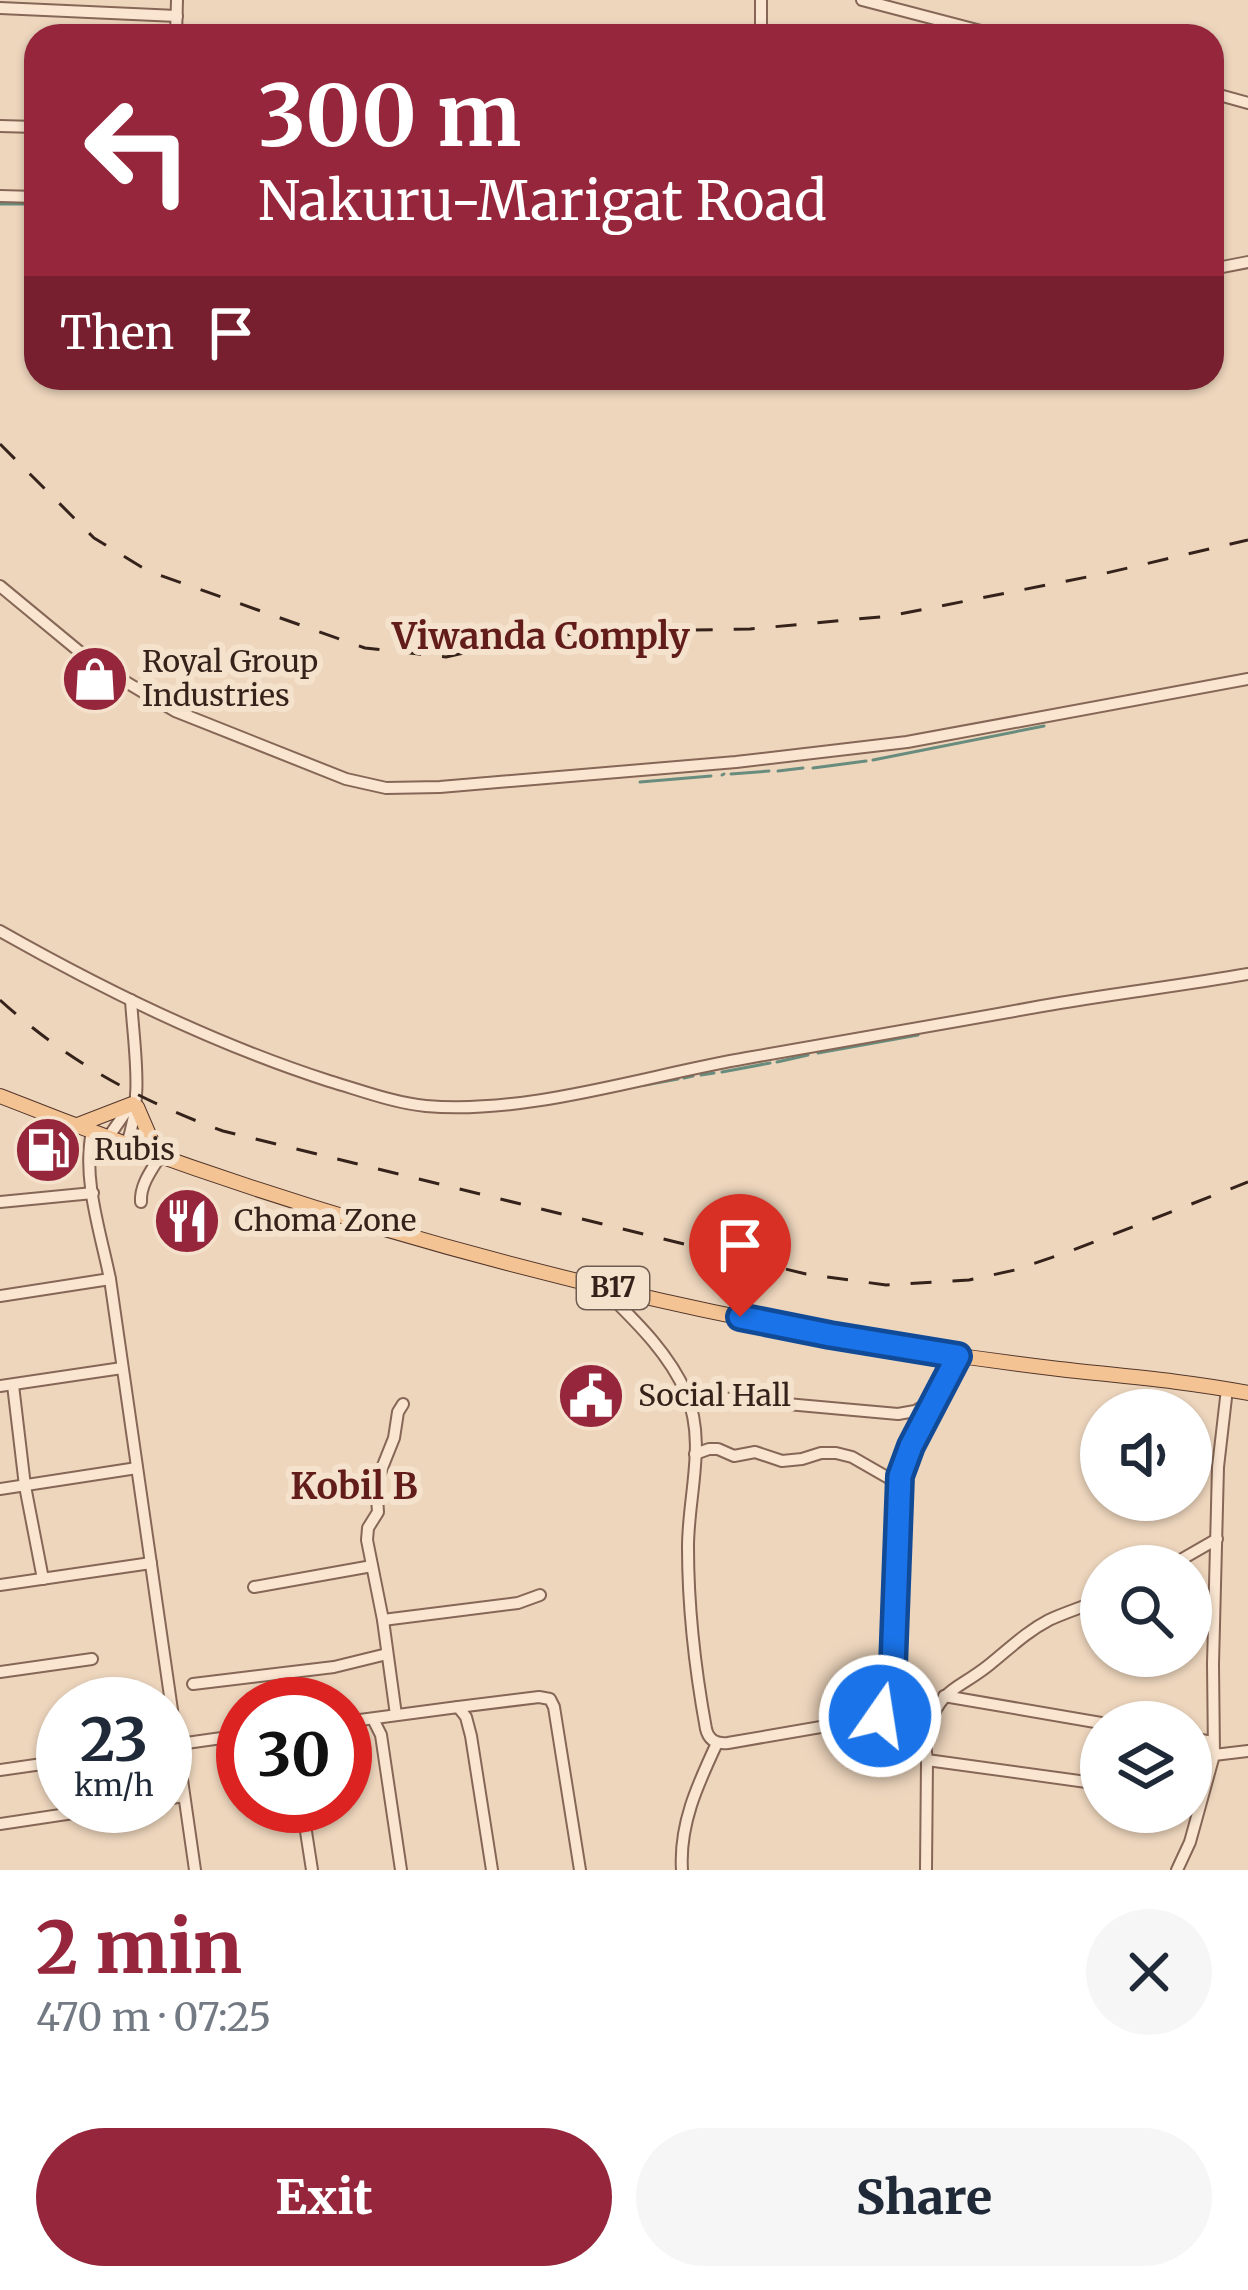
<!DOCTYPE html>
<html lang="en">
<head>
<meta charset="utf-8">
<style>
	body { margin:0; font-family:Merriweather,serif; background:#f6f6f7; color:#1f2937; height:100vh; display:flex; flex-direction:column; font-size:45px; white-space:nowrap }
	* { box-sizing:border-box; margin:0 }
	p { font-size:39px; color:#747a83 }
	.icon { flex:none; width:66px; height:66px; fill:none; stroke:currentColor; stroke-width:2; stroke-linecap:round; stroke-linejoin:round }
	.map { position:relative; height:1870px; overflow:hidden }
	.side { display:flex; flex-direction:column; background:#fff; flex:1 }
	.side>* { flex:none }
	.top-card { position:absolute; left:24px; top:24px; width:1200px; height:366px; border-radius:36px; box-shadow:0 3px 9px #0004; background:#95263b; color:#fff; overflow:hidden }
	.controls { position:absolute; left:1080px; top:1389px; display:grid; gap:24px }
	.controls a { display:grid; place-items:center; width:132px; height:132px; border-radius:50%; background:#fff; box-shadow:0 3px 9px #0004; font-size:60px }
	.speed { position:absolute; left:36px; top:1677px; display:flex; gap:24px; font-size:60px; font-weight:700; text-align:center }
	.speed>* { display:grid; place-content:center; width:156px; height:156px; border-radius:50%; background:#fff; box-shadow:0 3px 9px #0004; line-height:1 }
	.speed small { font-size:30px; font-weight:400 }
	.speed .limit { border:18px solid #d22; background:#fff; color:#111 }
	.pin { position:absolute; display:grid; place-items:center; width:102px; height:102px; color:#fff; margin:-123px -51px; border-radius:50% 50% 50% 0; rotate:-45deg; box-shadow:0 0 12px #0007 }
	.pin .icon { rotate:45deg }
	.me { position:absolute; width:132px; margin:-66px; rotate:13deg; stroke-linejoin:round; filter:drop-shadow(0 0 9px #0008) }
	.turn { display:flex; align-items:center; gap:42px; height:252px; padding:0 36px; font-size:54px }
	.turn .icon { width:156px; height:156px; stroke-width:2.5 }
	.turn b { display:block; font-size:84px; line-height:102px }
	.then { display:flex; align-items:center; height:114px; padding:0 36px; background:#0003; gap:24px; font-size:45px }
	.round { display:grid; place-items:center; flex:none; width:126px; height:126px; border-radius:63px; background:#f6f6f7 }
	.summary { display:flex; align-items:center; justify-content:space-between; height:204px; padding:0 36px }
	h1 { font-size:72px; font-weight:800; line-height:90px; color:#95263b }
	.button { display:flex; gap:24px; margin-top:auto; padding:24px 36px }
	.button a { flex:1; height:138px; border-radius:72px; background:#95263b; color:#fff; font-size:48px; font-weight:800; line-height:138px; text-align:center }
	.button a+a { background:#f6f6f7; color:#1f2937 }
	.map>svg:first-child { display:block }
</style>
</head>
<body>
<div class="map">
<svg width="1248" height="1870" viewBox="0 0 1248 1870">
	<rect width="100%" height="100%" fill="#eed6bd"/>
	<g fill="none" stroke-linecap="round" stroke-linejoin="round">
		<g stroke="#688c7d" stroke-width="3">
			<polyline points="0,204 36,204"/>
			<polyline points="873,760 1044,726"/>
			<polyline points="813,768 866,761"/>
			<polyline points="778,771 803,768"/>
			<polyline points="731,774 769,771"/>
			<polyline points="722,775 724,774"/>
			<polyline points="640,782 711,776"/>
			<polyline points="818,1053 918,1035"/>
			<polyline points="777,1062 808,1055"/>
			<polyline points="722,1072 770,1063"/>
			<polyline points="701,1075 714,1073"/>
			<polyline points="684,1078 693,1076"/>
			<polyline points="645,1085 678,1079"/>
		</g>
		<defs>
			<g id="minor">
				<polyline points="862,0 1000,36"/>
				<polyline points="0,8 177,16"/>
				<polyline points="176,36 177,0"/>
				<polyline points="761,36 761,0"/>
				<polyline points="1212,93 1248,103"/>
				<polyline points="0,126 36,127"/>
				<polyline points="0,196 36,197"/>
				<polyline points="1212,269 1248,262"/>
				<polyline points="0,586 92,662 175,711 346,779 386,788 440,787 736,762 907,742 1248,679"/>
				<path d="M0,931C104,990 214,1044 329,1081C360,1090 394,1103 426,1106C528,1115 647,1075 747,1058C846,1041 944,1024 1042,1006C1110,994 1180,986 1248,974"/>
				<path d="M92,1132C82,1179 101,1234 110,1279L195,1870"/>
				<polyline points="107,1139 130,1106"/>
				<path d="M126,1146C144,1099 134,1049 131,1000"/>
				<polyline points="0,1202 93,1193"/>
				<path d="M141,1202C140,1186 150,1172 159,1158"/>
				<path d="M600,1286C632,1318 668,1351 686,1393C707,1442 688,1495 688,1547C688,1608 695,1669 706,1729C709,1741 717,1744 728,1743L873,1718L885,1714L892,1693L900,1476L911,1446L958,1356"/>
				<polyline points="0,1296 110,1279"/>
				<polyline points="13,1385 25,1486 43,1579"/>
				<polyline points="0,1386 122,1368"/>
				<polyline points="687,1395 898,1414 915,1411 932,1401"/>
				<polyline points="695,1454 709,1449 718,1449 734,1456 755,1452 782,1461 802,1459 821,1453 836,1453 852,1457 899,1484"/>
				<polyline points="0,1489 137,1468"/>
				<polyline points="1170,1566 1217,1539"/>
				<polyline points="0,1585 151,1563"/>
				<polyline points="254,1587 372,1566"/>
				<polyline points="383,1620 518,1603 540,1595"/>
				<polyline points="0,1672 92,1659"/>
				<polyline points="193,1684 334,1667 387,1654"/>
				<polyline points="944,1696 1101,1723"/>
				<path d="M890,1706C928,1719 922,1724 927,1760L1101,1784"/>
				<polyline points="458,1707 539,1697 550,1699 554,1707 580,1870"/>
				<polyline points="396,1715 383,1620 367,1540 368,1528 378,1512 376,1483 394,1438 398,1412 403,1404"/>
				<polyline points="373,1719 381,1735 401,1870"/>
				<polyline points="345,1722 458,1707 466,1717 471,1736 492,1870"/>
				<path d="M926,1730C945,1684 955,1692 989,1665C1009,1649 1026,1632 1049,1620C1066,1612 1084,1607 1101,1599"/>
				<polyline points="1191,1738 1212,1742"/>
				<polyline points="165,1746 243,1735"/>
				<polyline points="1214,1755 1248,1751"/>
				<polyline points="0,1770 63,1761"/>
				<polyline points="165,1799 184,1796"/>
				<polyline points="302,1806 312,1870"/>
				<polyline points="0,1824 120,1806"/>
				<path d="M682,1870C679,1824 698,1784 717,1743"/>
				<polyline points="926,1870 927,1760"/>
				<polyline points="1177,1870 1190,1842 1214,1755 1213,1664 1218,1467 1227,1389"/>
			</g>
			<g id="major">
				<path d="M0,1096C269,1203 550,1284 835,1336C909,1349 984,1360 1059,1369C1122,1376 1186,1381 1248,1393"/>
				<polyline points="137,1107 159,1158"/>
				<polyline points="75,1126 132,1104"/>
			</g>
		</defs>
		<use href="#minor" stroke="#866656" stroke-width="14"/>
		<use href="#major" stroke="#53362b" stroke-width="16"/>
		<use href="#minor" stroke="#f9e5d0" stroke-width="10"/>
		<use href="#major" stroke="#f3c393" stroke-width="14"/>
		<g stroke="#35231b" stroke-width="3" stroke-dasharray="21 21" stroke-linecap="butt">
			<polyline points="0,444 94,538 148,571 365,648 446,657 519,641 591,632 750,629 890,616 1102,574 1248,540"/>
			<path d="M0,1000C67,1061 138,1100 223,1131L806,1274L886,1285L969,1280L1015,1270L1068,1252L1248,1182"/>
		</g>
	</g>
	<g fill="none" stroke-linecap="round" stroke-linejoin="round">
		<defs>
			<path id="route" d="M740,1317L830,1335L958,1356L911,1446L900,1476L892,1693C890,1703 889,1712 880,1716"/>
		</defs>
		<use href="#route" stroke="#114b97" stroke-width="30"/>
		<use href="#route" stroke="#1a73e8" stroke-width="21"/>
	</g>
	<defs>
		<symbol id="shop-disc" viewBox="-11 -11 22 22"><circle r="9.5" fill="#95263b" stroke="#f5e2cc"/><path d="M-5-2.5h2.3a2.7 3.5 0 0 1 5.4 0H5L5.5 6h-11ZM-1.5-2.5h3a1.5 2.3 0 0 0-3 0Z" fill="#fff"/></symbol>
		<symbol id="fuel-disc" viewBox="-11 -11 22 22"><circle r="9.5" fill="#95263b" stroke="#f5e2cc"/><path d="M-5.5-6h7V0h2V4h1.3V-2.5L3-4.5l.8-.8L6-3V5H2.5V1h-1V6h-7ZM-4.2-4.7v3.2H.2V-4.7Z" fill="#fff"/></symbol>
		<symbol id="restaurant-disc" viewBox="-11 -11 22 22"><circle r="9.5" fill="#95263b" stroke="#f5e2cc"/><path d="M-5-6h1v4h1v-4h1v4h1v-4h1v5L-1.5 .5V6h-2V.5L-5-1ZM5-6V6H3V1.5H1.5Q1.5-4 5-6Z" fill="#fff"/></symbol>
		<symbol id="civic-disc" viewBox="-11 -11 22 22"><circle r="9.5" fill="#95263b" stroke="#f5e2cc"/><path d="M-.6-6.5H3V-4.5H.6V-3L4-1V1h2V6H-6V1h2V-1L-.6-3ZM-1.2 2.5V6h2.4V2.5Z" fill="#fff"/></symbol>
	</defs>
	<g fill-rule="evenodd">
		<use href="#shop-disc" x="57" y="641" width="76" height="76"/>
		<use href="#fuel-disc" x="10" y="1112" width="76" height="76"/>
		<use href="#restaurant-disc" x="149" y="1183" width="76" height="76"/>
		<use href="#civic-disc" x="553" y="1358" width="76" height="76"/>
	</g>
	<g text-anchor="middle" stroke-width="12" stroke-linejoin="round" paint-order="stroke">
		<rect fill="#f5e2cc" stroke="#6f5c50" stroke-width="3" x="577" y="1267" width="72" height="42" rx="9"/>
		<g font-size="27" font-weight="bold" fill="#35231b">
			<text x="613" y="1297">B17</text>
		</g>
		<g font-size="30" fill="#35231b" stroke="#f5e2cc" text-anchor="start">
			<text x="142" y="672">Royal Group<tspan x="142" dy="34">Industries</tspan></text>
			<text x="94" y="1160">Rubis</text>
			<text x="234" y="1231">Choma Zone</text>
			<text x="638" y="1406">Social Hall</text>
		</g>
		<g font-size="36" font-weight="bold" fill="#621c1a" stroke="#f5e2cc">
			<text x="541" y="649">Viwanda Comply</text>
			<text x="354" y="1499">Kobil B</text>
		</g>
	</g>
</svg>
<div class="controls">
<a><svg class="icon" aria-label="sound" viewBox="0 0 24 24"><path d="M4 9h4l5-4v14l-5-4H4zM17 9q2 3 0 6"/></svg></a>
<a><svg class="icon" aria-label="search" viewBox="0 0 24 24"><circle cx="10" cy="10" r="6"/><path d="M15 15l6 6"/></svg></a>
<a><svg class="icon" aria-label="layers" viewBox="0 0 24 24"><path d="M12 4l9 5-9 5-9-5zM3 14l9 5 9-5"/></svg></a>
</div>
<div class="speed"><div>23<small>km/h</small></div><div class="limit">30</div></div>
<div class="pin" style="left:740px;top:1317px;background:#d93025"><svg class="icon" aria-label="arrive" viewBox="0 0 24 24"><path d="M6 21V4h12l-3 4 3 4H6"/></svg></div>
<svg class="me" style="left:880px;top:1716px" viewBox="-20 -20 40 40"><circle r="17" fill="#1a73e8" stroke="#fff" stroke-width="3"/><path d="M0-11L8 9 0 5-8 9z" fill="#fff"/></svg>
<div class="top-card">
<div class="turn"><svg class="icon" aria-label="left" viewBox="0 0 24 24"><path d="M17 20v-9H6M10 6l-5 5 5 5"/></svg><div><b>300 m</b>Nakuru-Marigat Road</div></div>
<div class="then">Then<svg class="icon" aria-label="arrive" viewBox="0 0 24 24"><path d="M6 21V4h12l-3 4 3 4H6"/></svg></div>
</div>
</div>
<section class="side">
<div class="summary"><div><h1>2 min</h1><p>470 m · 07:25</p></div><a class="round"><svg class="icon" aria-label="close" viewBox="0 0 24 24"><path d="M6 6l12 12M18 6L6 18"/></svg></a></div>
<div class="button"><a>Exit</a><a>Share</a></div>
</section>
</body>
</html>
